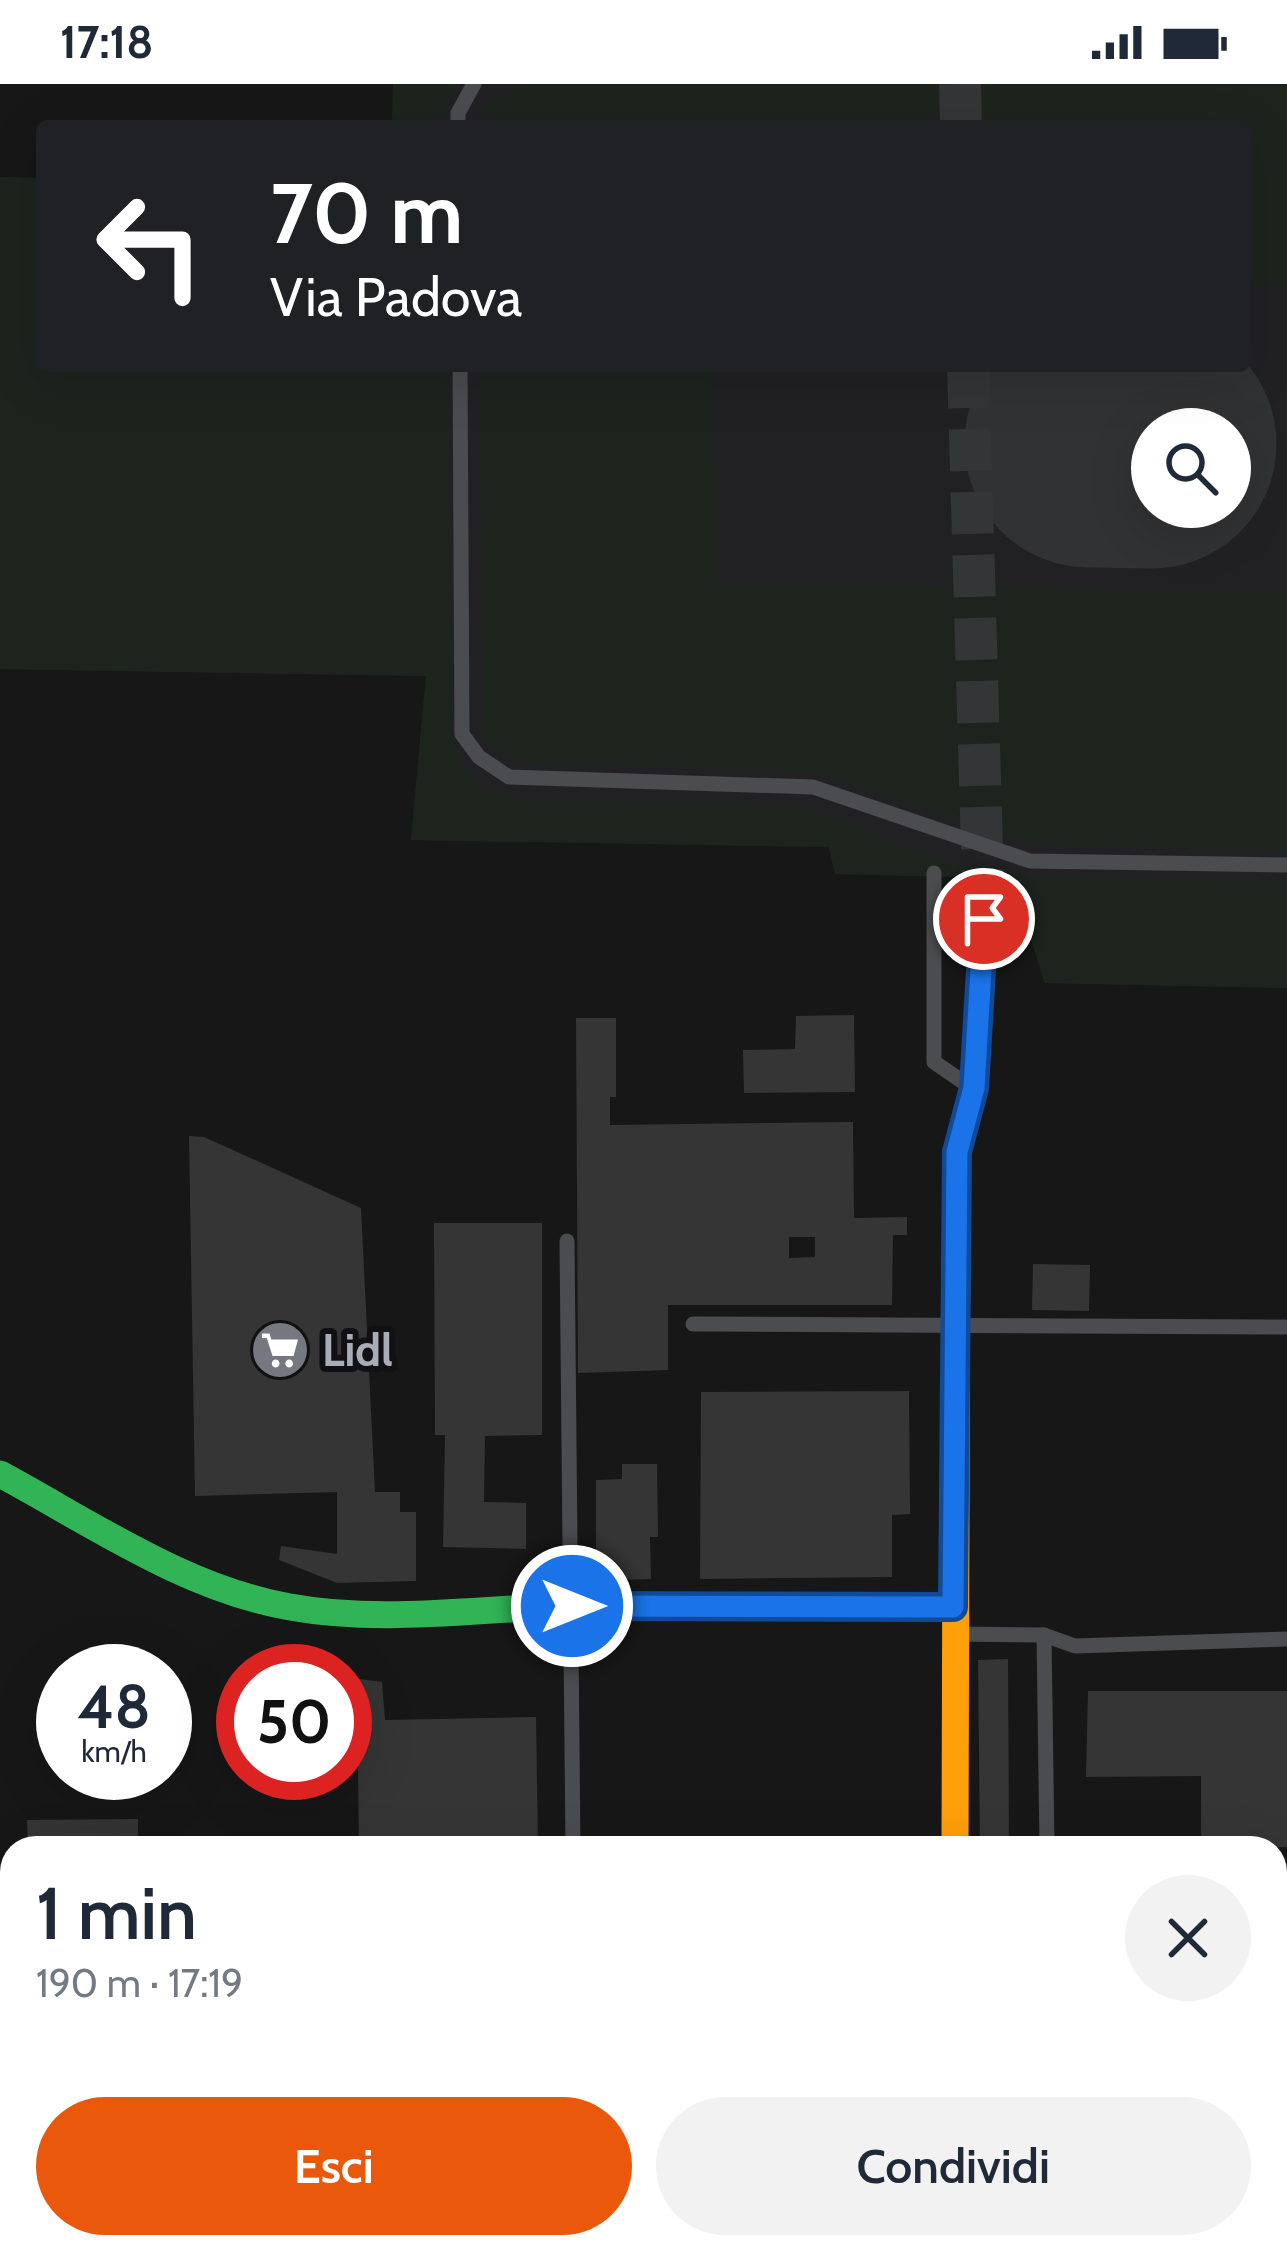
<!DOCTYPE html>
<html lang="it">
<head>
<meta charset="utf-8">
<style>
	body { margin:0; font-family:Cabin,sans-serif; background:#f2f2f3; color:#1f2937; height:100vh; display:flex; flex-direction:column; font-size:45px; white-space:nowrap }
	* { box-sizing:border-box; margin:0 }
	p { font-size:39px; color:#747a83 }
	.icon { flex:none; width:66px; height:66px; fill:none; stroke:currentColor; stroke-width:2; stroke-linecap:round; stroke-linejoin:round }
	.map { position:relative; flex:1; overflow:hidden }
	.sheet { position:absolute; left:0px; top:1752px; width:1287px; height:423px; display:flex; flex-direction:column; background:#fff; border-radius:36px 36px 0 0; box-shadow:0 12px 48px #0002 }
	.sheet>* { flex:none }
	.banner { position:absolute; left:36px; top:36px; width:1215px; height:252px; border-radius:12px; box-shadow:0 12px 48px #0002; background:#202124; color:#fff; overflow:hidden }
	.fabs { position:absolute; left:1131px; top:324px; display:grid; gap:24px }
	.fabs a { display:grid; place-items:center; width:120px; height:120px; border-radius:50%; background:#fff; box-shadow:0 12px 48px #0002; font-size:60px }
	.speed { position:absolute; left:36px; top:1560px; display:flex; gap:24px; font-size:60px; font-weight:700; text-align:center }
	.speed>* { display:grid; place-content:center; width:156px; height:156px; border-radius:50%; background:#fff; box-shadow:0 12px 48px #0002; line-height:1 }
	.speed small { font-size:30px; font-weight:400 }
	.speed .limit { border:18px solid #d22; background:#fff; color:#111 }
	.pin { position:absolute; display:grid; place-items:center; width:102px; height:102px; color:#fff; margin:-51px; border:6px solid #fff; border-radius:50%; box-shadow:0 3px 12px #0007 }
	.me { position:absolute; width:132px; margin:-66px; rotate:90deg; stroke-linejoin:round; filter:drop-shadow(0 0 9px #0008) }
	.turn { display:flex; align-items:center; gap:42px; height:252px; padding:0 36px; font-size:54px }
	.turn .icon { width:156px; height:156px; stroke-width:2.5 }
	.turn b { display:block; font-size:84px; line-height:102px }
	.round { display:grid; place-items:center; flex:none; width:126px; height:126px; border-radius:63px; background:#f2f2f3 }
	.head { display:flex; align-items:center; justify-content:space-between; height:204px; padding:0 36px }
	h1 { font-size:72px; font-weight:600; line-height:90px }
	.button { display:flex; gap:24px; margin-top:auto; padding:24px 36px }
	.button a { flex:1; height:138px; border-radius:72px; background:#ea580c; color:#fff; font-size:48px; font-weight:600; line-height:138px; text-align:center }
	.button a+a { background:#f2f2f3; color:#1f2937 }
	.status { display:flex; justify-content:space-between; align-items:center; height:84px; padding:0 60px; background:#fff; direction:ltr }
	.status svg { height:33px; fill:currentColor }
	.map>svg:first-child { display:block }
</style>
</head>
<body>
<div class="status"><b>17:18</b><svg viewBox="0 0 49 12"><path d="M0 12V9h3v3zM5 12V6h3v6zM10 12V3h3v9zM15 12V0h3v12zM26 1h20v11H26zM47 4h2v5h-2z"/></svg></div>
<div class="map">
<svg width="1287" height="2174" viewBox="0 0 1287 2174">
	<rect width="100%" height="100%" fill="#171717"/>
	<path fill="#212123" fill-rule="evenodd" d="M393,0H1287V904L1045,899L1022,828L956,827L955,793L835,790L829,763L411,756L426,592L0,585V93L42,94V282H1245V42H392ZM1152,345H1230V423H1152Z"/>
	<g fill="#1d241e">
		<polygon points="393,0 461,0 443,26 443,42 392,42"/>
		<polygon points="521,0 1287,0 1287,202 1245,201 1245,42 479,42 489,21"/>
		<path d="M0,93L42,94V282H447L452,649C457,692 477,705 516,716L804,722L944,778L1025,792L1287,798V904L1045,899L1022,828L956,827L955,793L835,790L829,763L411,756L426,592L0,585Z"/>
		<polygon points="479,282 709,282 713,499 1287,508 1287,767 1034,761 816,688 513,678 486,654 483,636"/>
	</g>
	<g fill="none" stroke-linecap="round" stroke-linejoin="round">
		<polyline stroke="#313233" stroke-width="249" points="1089,359 1152,360"/>
	</g>
	<g fill="#353536" fill-rule="evenodd">
		<polygon points="854,931 855,1008 744,1009 743,966 795,965 796,932"/>
		<path d="M576,934H616V1013H610V1041L853,1038L854,1134L907,1133V1151H893L892,1221H668V1286L578,1289ZM789,1153H815V1173L789,1174Z"/>
		<polygon points="189,1052 204,1053 361,1124 375,1408 400,1408 400,1428 416,1428 416,1497 337,1499 279,1476 281,1462 337,1470 337,1408 195,1412"/>
		<polygon points="434,1139 542,1139 542,1351 485,1352 484,1418 526,1419 526,1465 443,1463 445,1351 435,1351"/>
		<polygon points="1033,1180 1090,1181 1089,1227 1032,1226"/>
		<polygon points="909,1307 910,1430 892,1431 892,1493 700,1495 701,1308"/>
		<polygon points="622,1380 657,1380 658,1453 650,1453 651,1495 616,1496 616,1479 596,1479 596,1396 622,1395"/>
		<polygon points="1008,1575 1009,1764 980,1764 978,1576"/>
		<polygon points="345,1593 382,1598 385,1636 536,1633 538,1764 359,1764 358,1681 345,1681"/>
		<polygon points="1088,1607 1287,1607 1287,1763 1201,1764 1201,1692 1086,1693"/>
		<polygon points="138,1735 138,1764 28,1764 27,1736"/>
		<rect x="188" y="1755" width="133" height="9"/>
		<rect x="1275" y="1855" width="12" height="140"/>
		<rect x="1275" y="2040" width="12" height="52"/>
		<polygon points="1287,2161 1287,2174 1038,2174 1038,2165"/>
		<polygon points="408,2163 876,2163 876,2174 402,2174"/>
	</g>
	<g fill="none" stroke-linecap="round" stroke-linejoin="round">
		<g stroke="#343537" stroke-width="42" stroke-dasharray="42 21" stroke-linecap="butt">
			<polyline points="960,0 961,42"/>
			<polyline points="968,282 984,834"/>
		</g>
		<g stroke="#4b4c50" stroke-width="15">
			<polyline points="458,42 458,29 474,0"/>
			<polyline points="460,282 462,650 479,673 509,693 813,703 1030,777 1287,781"/>
			<polyline points="934,789 934,978 969,1002"/>
			<polyline points="567,1157 573,1764"/>
			<polyline points="693,1240 1285,1243"/>
			<polyline points="956,1550 1044,1551 1075,1562 1287,1555"/>
			<polyline points="1044,1551 1047,1764"/>
			<polyline points="1275,1805 1287,1805"/>
			<polyline points="1275,2104 1287,2104"/>
		</g>
		<g stroke="#30b455" stroke-width="27">
			<path d="M0,1390C91,1439 186,1505 290,1523C388,1541 491,1522 591,1522"/>
			<polyline points="958,2163 958,2174"/>
		</g>
		<g stroke="#ff9f0a" stroke-width="27">
			<polyline points="591,1522 954,1523"/>
			<polyline points="955,1764 957,1068 974,1005 984,834"/>
		</g>
	</g>
	<g fill="none" stroke-linecap="round" stroke-linejoin="round">
		<defs>
			<polyline id="route" points="572,1522 953,1523 957,1068 974,1004 984,835"/>
		</defs>
		<use href="#route" stroke="#114b97" stroke-width="30"/>
		<use href="#route" stroke="#1a73e8" stroke-width="21"/>
	</g>
	<defs>
		<symbol id="supermarket-disc" viewBox="-11 -11 22 22"><circle r="9.5" fill="#757880" stroke="#111113"/><path d="M-6-5.5h2.5l.6 2H6L4.5 2H-2.5L-4.4-4H-6ZM-1.5 3.2a1.3 1.3 0 1 0 .1 0ZM3 3.2a1.3 1.3 0 1 0 .1 0Z" fill="#fff"/></symbol>
	</defs>
	<g fill-rule="evenodd">
		<use href="#supermarket-disc" x="247" y="1233" width="66" height="66"/>
	</g>
	<g text-anchor="middle" stroke-width="12" stroke-linejoin="round" paint-order="stroke">
		<g font-size="45" font-weight="bold" fill="#a8adb8" stroke="#111113" text-anchor="start">
			<text x="322" y="1282">Lidl</text>
		</g>
	</g>
</svg>
<div class="fabs">
<a><svg class="icon" aria-label="search" viewBox="0 0 24 24"><circle cx="10" cy="10" r="6"/><path d="M15 15l6 6"/></svg></a>
</div>
<div class="speed"><div>48<small>km/h</small></div><div class="limit">50</div></div>
<div class="pin" style="left:984px;top:835px;background:#d93025"><svg class="icon" aria-label="arrive" viewBox="0 0 24 24"><path d="M6 21V4h12l-3 4 3 4H6"/></svg></div>
<svg class="me" style="left:572px;top:1522px" viewBox="-20 -20 40 40"><circle r="17" fill="#1a73e8" stroke="#fff" stroke-width="3"/><path d="M0-11L8 9 0 5-8 9z" fill="#fff"/></svg>
<div class="banner">
<div class="turn"><svg class="icon" aria-label="left" viewBox="0 0 24 24"><path d="M17 20v-9H6M10 6l-5 5 5 5"/></svg><div><b>70 m</b>Via Padova</div></div>
</div>
<section class="sheet">
<div class="head"><div><h1>1 min</h1><p>190 m · 17:19</p></div><a class="round"><svg class="icon" aria-label="close" viewBox="0 0 24 24"><path d="M6 6l12 12M18 6L6 18"/></svg></a></div>
<div class="button"><a>Esci</a><a>Condividi</a></div>
</section>
</div>
</body>
</html>
